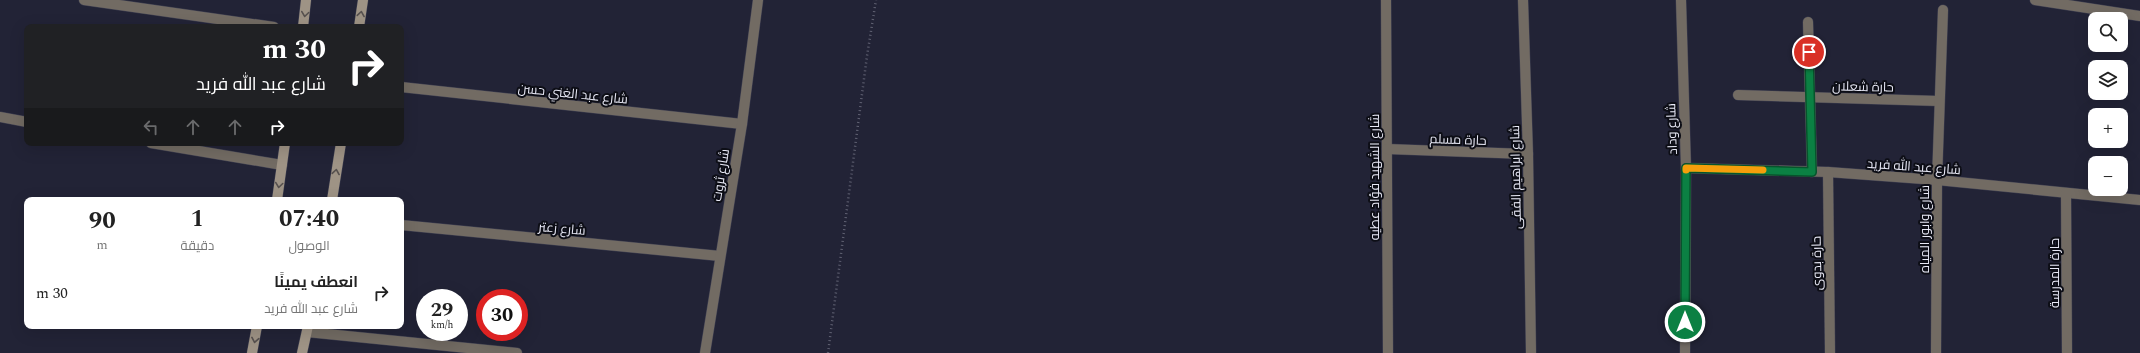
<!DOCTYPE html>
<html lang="ar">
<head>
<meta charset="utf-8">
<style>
	body { margin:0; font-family:Spectral,Cairo,serif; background:#f2f2f2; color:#222; direction:rtl; height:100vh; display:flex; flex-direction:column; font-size:15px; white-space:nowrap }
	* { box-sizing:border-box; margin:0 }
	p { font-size:13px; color:#767676 }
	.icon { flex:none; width:22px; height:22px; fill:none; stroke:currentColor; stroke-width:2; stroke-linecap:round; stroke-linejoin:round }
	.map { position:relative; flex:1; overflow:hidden; direction:ltr }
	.panel { position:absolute; left:24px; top:197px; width:380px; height:132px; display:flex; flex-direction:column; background:#fff; border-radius:8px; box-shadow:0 4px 16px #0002; direction:rtl }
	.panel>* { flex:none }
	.guide { position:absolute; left:24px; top:24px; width:380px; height:122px; border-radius:8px; box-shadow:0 4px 16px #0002; direction:rtl; background:#202124; color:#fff; overflow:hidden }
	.controls { position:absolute; left:2088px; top:12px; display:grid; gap:8px }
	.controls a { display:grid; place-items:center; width:40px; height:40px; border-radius:8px; background:#fff; box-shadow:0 4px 16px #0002; font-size:20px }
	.speed { position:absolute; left:416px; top:289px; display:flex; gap:8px; font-size:20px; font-weight:700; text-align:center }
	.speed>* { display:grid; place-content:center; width:52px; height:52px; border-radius:50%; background:#fff; box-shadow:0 4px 16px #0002; line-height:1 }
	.speed small { font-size:10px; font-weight:400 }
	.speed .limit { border:6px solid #d22; background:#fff; color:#111 }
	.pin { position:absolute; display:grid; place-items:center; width:34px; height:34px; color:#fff; margin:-17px; border:2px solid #fff; border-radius:50%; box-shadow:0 1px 4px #0007 }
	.me { position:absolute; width:44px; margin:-22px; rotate:0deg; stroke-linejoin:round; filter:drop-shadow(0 0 3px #0008) }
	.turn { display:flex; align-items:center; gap:14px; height:84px; padding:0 12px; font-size:18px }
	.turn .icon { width:52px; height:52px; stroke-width:2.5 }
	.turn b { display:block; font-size:28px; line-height:34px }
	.lanes { display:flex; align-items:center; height:38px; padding:0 12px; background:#0003; justify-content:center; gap:20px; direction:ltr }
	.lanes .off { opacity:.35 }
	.eta { display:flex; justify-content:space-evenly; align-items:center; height:68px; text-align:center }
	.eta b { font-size:24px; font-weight:700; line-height:28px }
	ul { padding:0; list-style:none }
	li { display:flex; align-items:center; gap:12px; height:56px; padding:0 12px }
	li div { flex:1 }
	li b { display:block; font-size:15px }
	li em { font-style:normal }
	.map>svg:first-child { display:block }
</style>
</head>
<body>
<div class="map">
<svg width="2140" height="353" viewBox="0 0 2140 353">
	<rect width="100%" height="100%" fill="#222336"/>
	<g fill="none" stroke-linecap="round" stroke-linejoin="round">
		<defs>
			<g id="minor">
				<polyline points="84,0 274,27"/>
				<polyline points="1386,0 1388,353"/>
				<polyline points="1523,0 1528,154 1531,353"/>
				<polyline points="1681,0 1686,168 1685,353"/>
				<polyline points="2035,0 2140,16"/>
				<polyline points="1808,22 1812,172"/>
				<polyline points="401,87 742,124"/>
				<polyline points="1738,95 1939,101"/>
				<polyline points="0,117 27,122"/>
				<polyline points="151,143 282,165"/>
				<polyline points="1387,149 1528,154"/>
				<polyline points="1686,168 1828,172 1937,180 2140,200"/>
				<polyline points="1828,172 1830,353"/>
				<polyline points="2066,193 2067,353"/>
				<polyline points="401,225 720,256"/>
				<polyline points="307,332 517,353"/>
				<polyline points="705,353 742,124 758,0"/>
				<polyline points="1936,353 1937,180 1943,10"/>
			</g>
			<g id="secondary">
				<polyline points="303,27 306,0"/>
				<polyline points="359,27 363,0"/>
				<polyline points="277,200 285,143"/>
				<polyline points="332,200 341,143"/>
				<polyline points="252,353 257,326"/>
				<polyline points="302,353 308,326"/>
			</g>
		</defs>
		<use href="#minor" stroke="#3e3f51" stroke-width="11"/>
		<use href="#secondary" stroke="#3e3f51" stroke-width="11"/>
		<polyline stroke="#616273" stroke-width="2.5" stroke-dasharray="1 3" stroke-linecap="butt" points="828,353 867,56 876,0"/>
		<use href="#minor" stroke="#726b63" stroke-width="10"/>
		<use href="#secondary" stroke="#9e9385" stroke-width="10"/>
	</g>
	<defs><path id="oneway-chevron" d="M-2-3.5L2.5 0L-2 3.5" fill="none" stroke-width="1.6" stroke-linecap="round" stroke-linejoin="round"/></defs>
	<g stroke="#56504e">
		<use href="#oneway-chevron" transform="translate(305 14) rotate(98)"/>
		<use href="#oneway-chevron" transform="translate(361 14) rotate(-81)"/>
		<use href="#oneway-chevron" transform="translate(336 172) rotate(-81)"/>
		<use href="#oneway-chevron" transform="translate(279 185) rotate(98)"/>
		<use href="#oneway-chevron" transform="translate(255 340) rotate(100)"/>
	</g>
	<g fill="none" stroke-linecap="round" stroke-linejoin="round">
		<defs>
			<polyline id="route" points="1685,322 1686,168 1812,172 1809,52"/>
		</defs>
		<use href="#route" stroke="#07532c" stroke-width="10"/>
		<use href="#route" stroke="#0b8043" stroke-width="7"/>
		<polyline stroke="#f59e0b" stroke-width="7" points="1686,170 1686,168 1763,170"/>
	</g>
	<g text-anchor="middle" stroke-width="4" stroke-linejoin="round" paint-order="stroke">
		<g font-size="13" fill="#e8e9f6" stroke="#0d0e16">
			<text transform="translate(1863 86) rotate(1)" y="5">حارة شعلان</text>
			<text transform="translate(573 93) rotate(6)" y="5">شارع عبد الغني حسن</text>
			<text transform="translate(1671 129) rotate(-92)" y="5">شارع وداد</text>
			<text transform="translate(1458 139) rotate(2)" y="5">حارة مسلم</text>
			<text transform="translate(1914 166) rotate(4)" y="5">شارع عبد الله فريد</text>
			<text transform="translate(720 175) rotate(-81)" y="5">شارع ثروت</text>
			<text transform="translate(1374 177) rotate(-90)" y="5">شارع الشهيد فؤاد عطيه</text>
			<text transform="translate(1515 177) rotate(-91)" y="5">شارع ابراهيم الفقى</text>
			<text transform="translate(562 228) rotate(5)" y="5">شارع زعتر</text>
			<text transform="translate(1924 229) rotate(-90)" y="5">شارع وابور المياه</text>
			<text transform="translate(1816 263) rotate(-91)" y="5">حارة بدوى</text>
			<text transform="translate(2054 273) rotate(-90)" y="5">حارة المدرسة</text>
		</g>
	</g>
</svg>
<div class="controls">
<a><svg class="icon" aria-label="search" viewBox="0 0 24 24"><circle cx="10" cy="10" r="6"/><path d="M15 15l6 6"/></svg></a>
<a><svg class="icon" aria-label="layers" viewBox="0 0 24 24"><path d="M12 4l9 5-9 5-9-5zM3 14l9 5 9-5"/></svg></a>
<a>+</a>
<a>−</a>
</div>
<div class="speed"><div>29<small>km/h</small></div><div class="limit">30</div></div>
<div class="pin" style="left:1809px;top:52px;background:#d93025"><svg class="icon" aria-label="arrive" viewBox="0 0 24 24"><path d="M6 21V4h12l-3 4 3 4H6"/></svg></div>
<svg class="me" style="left:1685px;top:322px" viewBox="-20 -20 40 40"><circle r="17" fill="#0b8043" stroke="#fff" stroke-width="3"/><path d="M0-11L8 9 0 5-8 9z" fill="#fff"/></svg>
<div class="guide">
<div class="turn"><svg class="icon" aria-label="right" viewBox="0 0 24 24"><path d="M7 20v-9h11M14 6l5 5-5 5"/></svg><div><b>30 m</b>شارع عبد الله فريد</div></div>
<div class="lanes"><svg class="icon off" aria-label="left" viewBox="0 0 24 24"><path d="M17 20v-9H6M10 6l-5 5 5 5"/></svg><svg class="icon off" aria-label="ahead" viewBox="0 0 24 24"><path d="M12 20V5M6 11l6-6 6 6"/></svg><svg class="icon off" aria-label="ahead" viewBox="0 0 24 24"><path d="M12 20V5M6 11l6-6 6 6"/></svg><svg class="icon" aria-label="right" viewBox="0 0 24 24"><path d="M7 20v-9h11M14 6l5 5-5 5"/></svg></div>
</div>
<section class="panel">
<div class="eta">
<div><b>07:40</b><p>الوصول</p></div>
<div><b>1</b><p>دقيقة</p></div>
<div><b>90</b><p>m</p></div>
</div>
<ul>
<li><svg class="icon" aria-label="right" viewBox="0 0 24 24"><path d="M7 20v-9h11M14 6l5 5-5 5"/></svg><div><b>انعطف يمينًا</b><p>شارع عبد الله فريد</p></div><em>30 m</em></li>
</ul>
</section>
</div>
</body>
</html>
